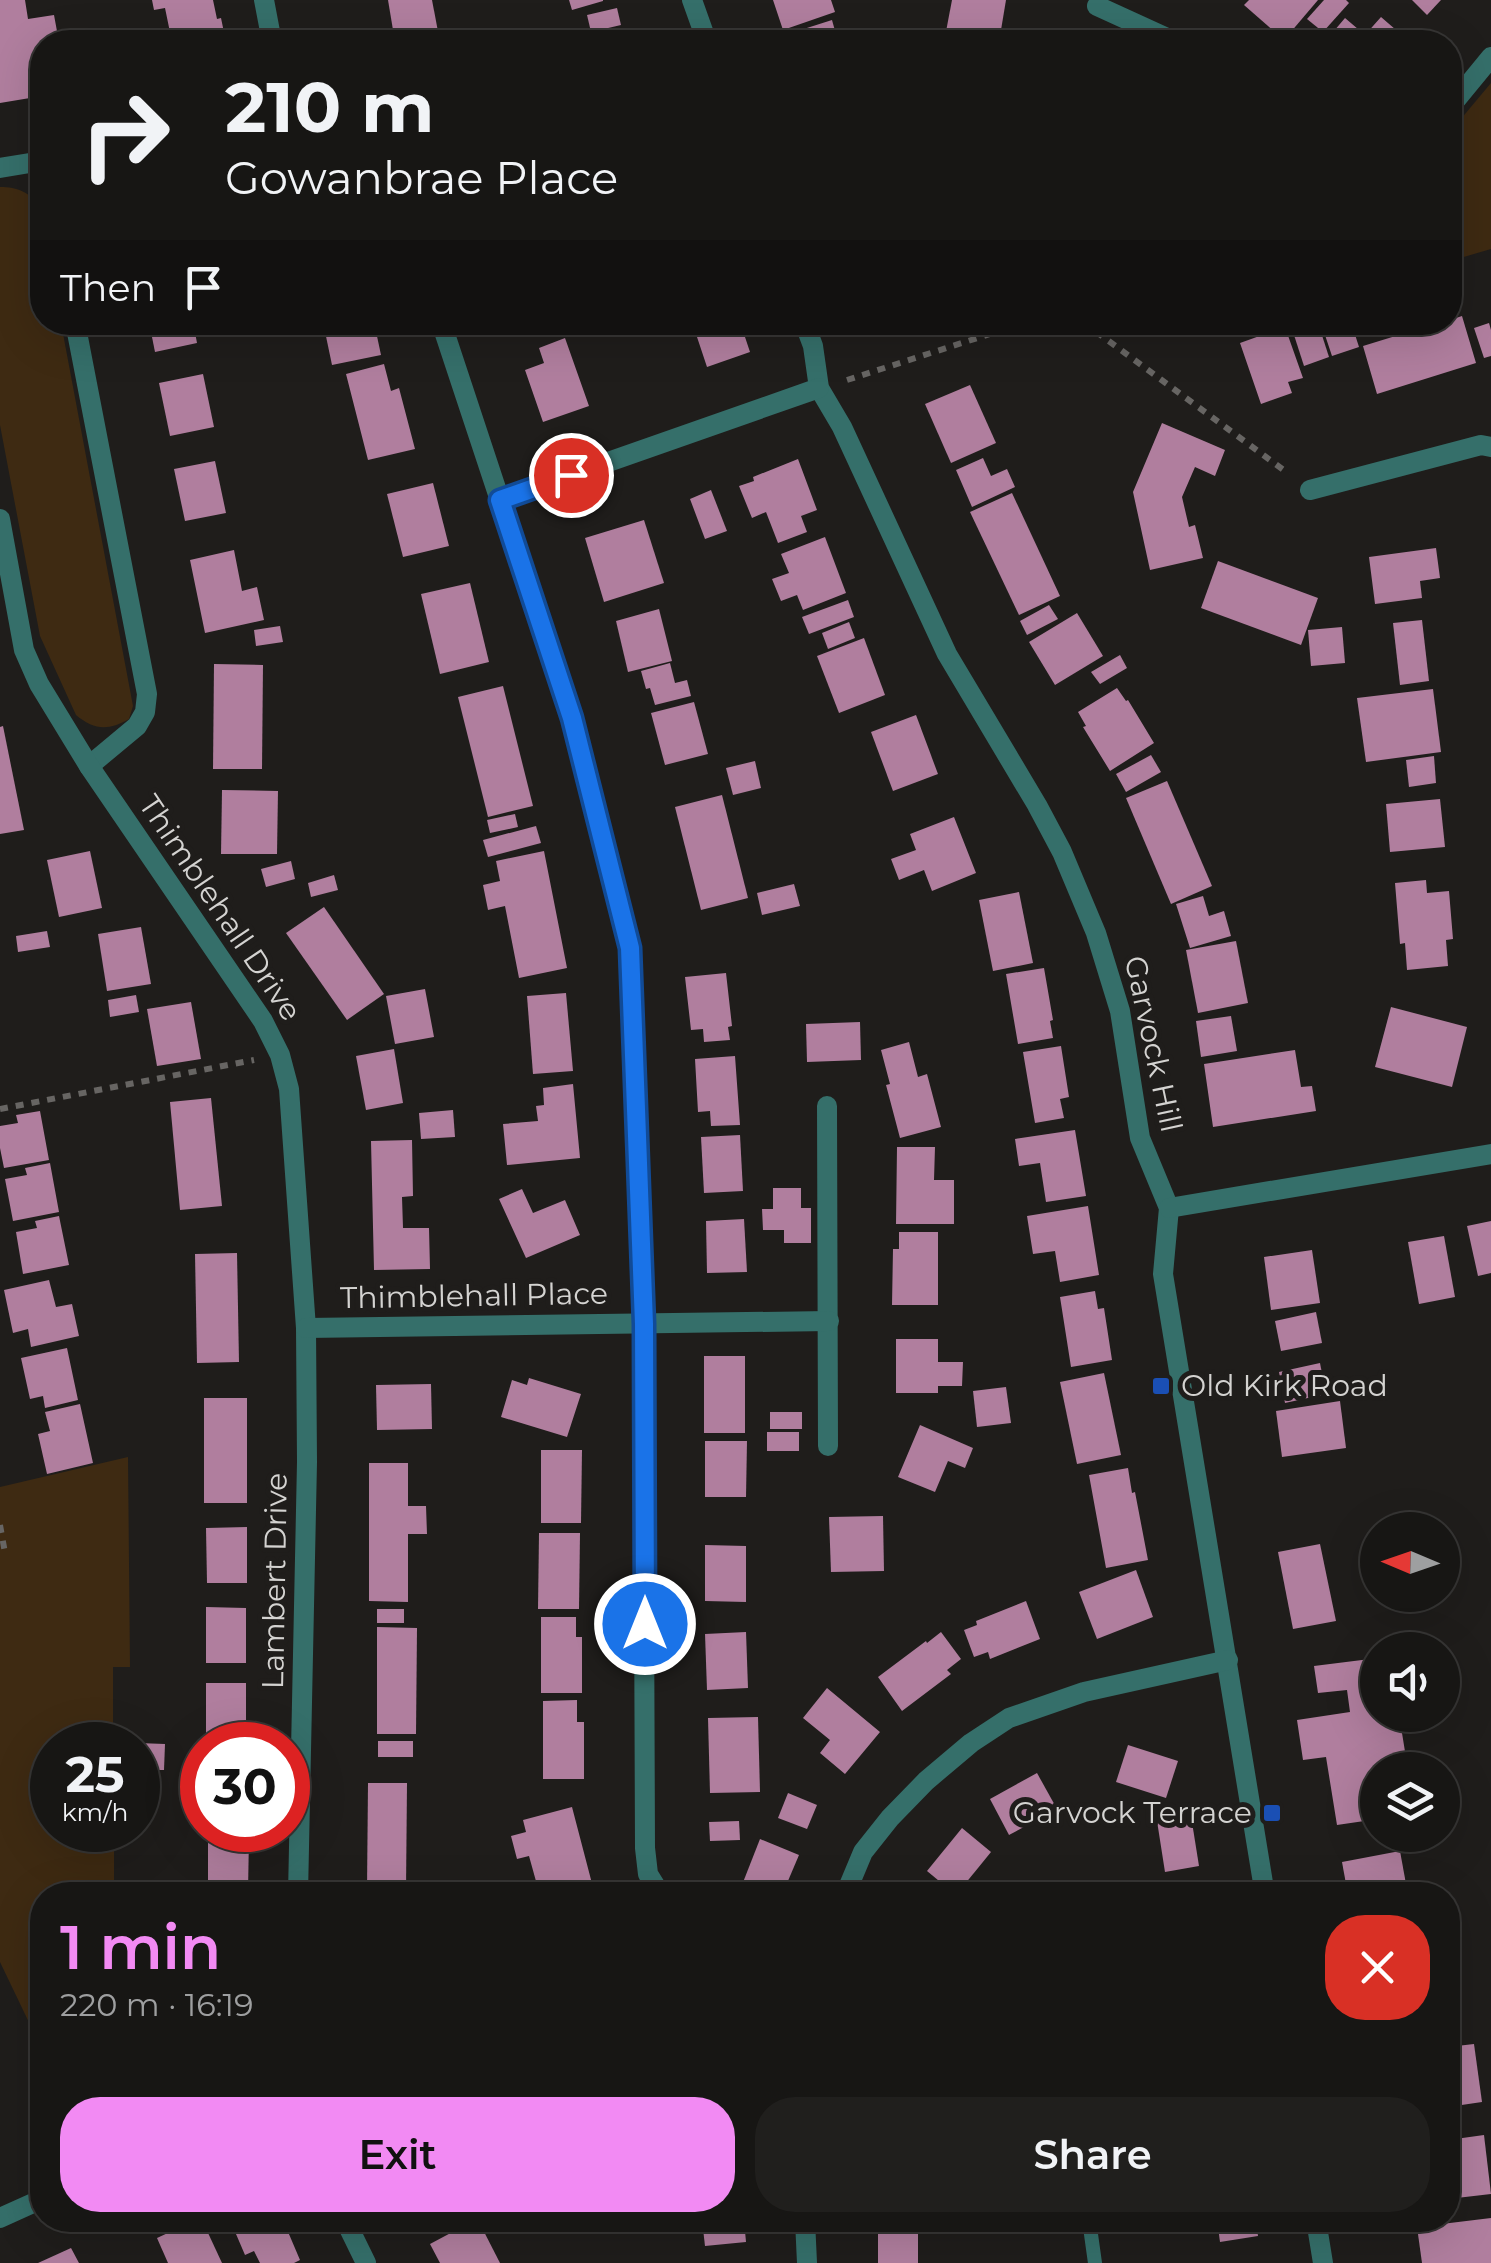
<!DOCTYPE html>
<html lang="en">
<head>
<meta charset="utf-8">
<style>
	body { margin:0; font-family:Montserrat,sans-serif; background:#201f1d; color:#f1f3f6; height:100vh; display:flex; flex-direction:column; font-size:38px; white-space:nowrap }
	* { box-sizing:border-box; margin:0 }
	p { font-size:32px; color:#9e9fa0 }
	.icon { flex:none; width:55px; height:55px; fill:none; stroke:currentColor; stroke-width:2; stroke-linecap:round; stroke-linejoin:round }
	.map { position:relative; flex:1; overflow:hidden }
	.panel { position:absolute; left:30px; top:1882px; width:1430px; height:350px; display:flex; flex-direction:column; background:#171614; border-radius:40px; box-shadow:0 10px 40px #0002,0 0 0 2px #363534 }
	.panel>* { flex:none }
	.top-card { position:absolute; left:30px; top:30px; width:1432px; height:305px; border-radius:40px; box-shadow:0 10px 40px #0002,0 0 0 2px #363534; background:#171614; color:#f1f3f6; overflow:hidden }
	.needle { width:65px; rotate:272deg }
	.fabs { position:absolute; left:1360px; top:1512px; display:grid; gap:20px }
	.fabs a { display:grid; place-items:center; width:100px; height:100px; border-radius:50%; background:#171614; box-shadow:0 10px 40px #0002,0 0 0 2px #363534; font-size:50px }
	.speed { position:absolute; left:30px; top:1722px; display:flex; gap:20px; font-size:50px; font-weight:700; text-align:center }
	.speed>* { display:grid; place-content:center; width:130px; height:130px; border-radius:50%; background:#171614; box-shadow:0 10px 40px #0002,0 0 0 2px #363534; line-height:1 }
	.speed small { font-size:25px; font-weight:400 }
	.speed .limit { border:15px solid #d22; background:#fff; color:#111 }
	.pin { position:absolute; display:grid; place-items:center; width:85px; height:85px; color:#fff; margin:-42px; border:5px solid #fff; border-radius:50%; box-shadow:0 2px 10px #0007 }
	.me { position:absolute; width:110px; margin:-55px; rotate:0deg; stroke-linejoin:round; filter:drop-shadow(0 0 8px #0008) }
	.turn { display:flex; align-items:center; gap:35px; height:210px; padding:0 30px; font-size:45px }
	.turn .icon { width:130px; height:130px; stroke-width:2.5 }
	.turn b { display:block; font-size:70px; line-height:85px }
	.then { display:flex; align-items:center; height:95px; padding:0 30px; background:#0003; gap:20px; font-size:38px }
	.round { display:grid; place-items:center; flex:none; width:105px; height:105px; border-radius:40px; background:#201f1d }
	.headline { display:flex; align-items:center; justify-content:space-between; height:170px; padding:0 30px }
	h1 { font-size:60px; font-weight:600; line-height:75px; color:#f28af3 }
	.primary-button { display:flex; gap:20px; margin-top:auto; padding:20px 30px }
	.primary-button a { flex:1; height:115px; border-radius:40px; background:#f28af3; color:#111; font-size:40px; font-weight:600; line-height:115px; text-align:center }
	.primary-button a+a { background:#201f1d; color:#f1f3f6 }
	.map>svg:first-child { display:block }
</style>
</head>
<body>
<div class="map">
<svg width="1491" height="2263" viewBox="0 0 1491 2263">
	<rect width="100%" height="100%" fill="#1f1d1b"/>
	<g fill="#3e2a12">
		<polygon points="1491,83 1491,249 1450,261 1450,132"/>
		<path d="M0,187C17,187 32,192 39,209C47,228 42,298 42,322L61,323L133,706L129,719C108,731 94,730 76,715L40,636L0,425Z"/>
		<polygon points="128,1457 130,1667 113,1667 113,1745 52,1745 52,1830 114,1830 114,1895 42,1895 42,2035 36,2037 0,1962 0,1487"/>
	</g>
	<g fill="#b07e9e">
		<polygon points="0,0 25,0 28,19 54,15 59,42 42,42 42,96 0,103"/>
		<polygon points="152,0 213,0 217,19 221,18 226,42 172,42 165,8 154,10"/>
		<polygon points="388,0 432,0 440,42 395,42"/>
		<polygon points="569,0 603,0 603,1 572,10"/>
		<polygon points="773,0 831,0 835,12 783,30"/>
		<polygon points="952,0 1006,0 999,42 944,42"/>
		<polygon points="1249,0 1318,0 1284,40 1244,5"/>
		<polygon points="1324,0 1346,0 1349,3 1323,32 1307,19"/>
		<polygon points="1412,0 1441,0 1427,15"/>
		<polygon points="617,8 621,25 591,32 587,15"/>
		<polygon points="1381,17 1410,42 1334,42 1328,38 1345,18 1365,35"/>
		<polygon points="832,20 837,38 823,42 790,42 788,34"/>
		<polygon points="636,29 639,42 596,42 595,39"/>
		<polygon points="1462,316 1476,363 1377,394 1363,346 1441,322 1450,322 1450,320"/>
		<polygon points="149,322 193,322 197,343 155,352"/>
		<polygon points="323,322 374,322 381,355 332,365"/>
		<polygon points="507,322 558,322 559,327 510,337"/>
		<polygon points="692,322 740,322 750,352 707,367"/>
		<polygon points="892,322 933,322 933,323 897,336"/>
		<polygon points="1330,322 1351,322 1359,347 1332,356 1322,326"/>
		<polygon points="1489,323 1491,330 1491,356 1484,358 1474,328"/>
		<polygon points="1319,326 1329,357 1304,366 1294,335"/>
		<polygon points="1285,327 1303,378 1288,382 1292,393 1261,404 1240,343"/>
		<polygon points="565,338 589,406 543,422 525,370 544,363 539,348"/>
		<polygon points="384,364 391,391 399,388 415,449 368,460 346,374"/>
		<polygon points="203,374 214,427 170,436 159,383"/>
		<polygon points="970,385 996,443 951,463 925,404"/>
		<polygon points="1162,423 1225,450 1215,476 1195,467 1182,497 1189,527 1195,525 1203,558 1150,570 1133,492"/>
		<polygon points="983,458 991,476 1007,469 1015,487 972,507 956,470"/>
		<polygon points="798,459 817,510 801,516 807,532 778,543 766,512 752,518 739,486 754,481 753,477"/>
		<polygon points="215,461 226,513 185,521 174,469"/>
		<polygon points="433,483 449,546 403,557 387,494"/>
		<polygon points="711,490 727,531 705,539 690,499"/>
		<polygon points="1012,493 1060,596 1019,615 970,512"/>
		<polygon points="644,520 664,583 604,602 585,538"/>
		<polygon points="825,537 846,593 803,610 797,595 781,601 772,579 789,573 781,554"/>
		<polygon points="1436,548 1440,578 1420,581 1422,598 1375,604 1369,557"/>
		<polygon points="234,550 242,591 257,587 264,620 205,633 190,560"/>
		<polygon points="1218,561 1318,598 1301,645 1201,608"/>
		<polygon points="470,583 489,662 440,674 421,594"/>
		<polygon points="848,600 854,617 809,634 802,617"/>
		<polygon points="1049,605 1058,619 1027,635 1020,621"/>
		<polygon points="659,609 672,661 628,672 616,621"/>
		<polygon points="1077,613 1103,656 1055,685 1029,642"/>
		<polygon points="1422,620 1429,681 1400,685 1393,623"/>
		<polygon points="849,622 855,638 828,649 822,633"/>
		<polygon points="280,626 283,642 256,646 254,630"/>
		<polygon points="1342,627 1345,663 1311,666 1308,630"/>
		<polygon points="864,638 885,695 839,713 817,656"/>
		<polygon points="1120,655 1127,668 1100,684 1091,672"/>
		<polygon points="670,663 675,683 687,680 691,696 655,705 650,688 646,689 641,671"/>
		<polygon points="214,664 263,665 262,769 213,769"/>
		<polygon points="503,686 533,806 488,817 458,697"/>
		<polygon points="1117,688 1126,701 1128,700 1154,743 1110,771 1083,727 1086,726 1078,712"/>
		<polygon points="1433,689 1441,752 1366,762 1357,698"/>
		<polygon points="694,702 708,754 665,765 651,713"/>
		<polygon points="916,715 938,774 893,791 871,732"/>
		<polygon points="3,726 24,830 0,834 0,727"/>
		<polygon points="1151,755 1161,772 1126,792 1116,774"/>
		<polygon points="1434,756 1436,783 1409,787 1406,760"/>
		<polygon points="755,761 761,788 733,795 726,768"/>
		<polygon points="1167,781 1212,886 1171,904 1126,798"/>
		<polygon points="222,790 278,791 277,854 221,854"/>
		<polygon points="722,795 748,898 701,910 675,807"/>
		<polygon points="1440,799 1445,847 1390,852 1386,804"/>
		<polygon points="515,814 518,827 490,833 487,820"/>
		<polygon points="954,817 976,873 932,891 924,870 899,880 891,859 916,850 910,834"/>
		<polygon points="536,826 541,843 488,857 483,840"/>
		<polygon points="90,851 102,908 59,917 47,860"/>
		<polygon points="544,851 567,968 519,978 505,906 488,910 483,885 500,881 496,861"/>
		<polygon points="291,861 295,879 266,887 261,869"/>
		<polygon points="334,875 338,890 311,897 308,883"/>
		<polygon points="1426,880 1427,893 1449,891 1453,939 1446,940 1448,966 1407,970 1405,943 1400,944 1395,883"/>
		<polygon points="794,884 800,906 762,915 757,893"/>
		<polygon points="1019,892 1033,963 993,971 979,900"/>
		<polygon points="1203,896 1209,916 1224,911 1231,936 1190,948 1176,904"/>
		<polygon points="324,907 384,994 347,1020 286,933"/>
		<polygon points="141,927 151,984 107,991 98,934"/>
		<polygon points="47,931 50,947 18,952 16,936"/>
		<polygon points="1236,941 1248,1003 1198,1013 1186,950"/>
		<polygon points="1044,968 1053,1020 1050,1021 1053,1038 1018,1044 1006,974"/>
		<polygon points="726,973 732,1026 728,1027 730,1040 704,1042 703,1029 691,1030 685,977"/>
		<polygon points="425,989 434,1037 395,1044 386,996"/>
		<polygon points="566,993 573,1071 533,1074 527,996"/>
		<polygon points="136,995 139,1012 110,1017 108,1000"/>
		<polygon points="191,1002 201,1059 157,1066 147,1009"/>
		<polygon points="1391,1007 1467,1027 1452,1087 1375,1067"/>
		<polygon points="1231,1016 1237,1051 1201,1057 1196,1021"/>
		<polygon points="860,1022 861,1060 807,1062 806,1024"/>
		<polygon points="909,1042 918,1077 927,1074 941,1127 900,1138 886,1085 890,1084 881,1050"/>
		<polygon points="1061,1046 1069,1097 1060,1099 1064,1118 1035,1123 1023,1052"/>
		<polygon points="394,1049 403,1103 366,1110 356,1056"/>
		<polygon points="1295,1050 1301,1087 1312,1086 1316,1111 1213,1127 1204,1064"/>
		<polygon points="735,1056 740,1125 711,1126 710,1111 698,1112 695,1059"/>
		<polygon points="573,1084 580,1158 507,1165 503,1124 538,1121 536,1106 544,1105 543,1088"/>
		<polygon points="211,1098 222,1206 180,1210 170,1102"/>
		<polygon points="453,1110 455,1137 421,1139 419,1113"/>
		<polygon points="40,1111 49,1160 4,1168 0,1148 0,1126 18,1123 16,1115"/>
		<polygon points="1075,1130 1086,1196 1046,1202 1040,1163 1019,1166 1015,1139"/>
		<polygon points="740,1135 743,1191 704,1193 701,1137"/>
		<polygon points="412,1140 413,1196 402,1197 403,1228 429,1228 430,1269 374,1270 371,1141"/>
		<polygon points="897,1147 935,1147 934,1180 954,1180 954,1224 896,1224"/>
		<polygon points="50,1163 59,1212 13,1221 5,1179 27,1175 25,1168"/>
		<polygon points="773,1188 801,1188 801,1208 811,1208 811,1243 784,1243 784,1230 763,1230 762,1209 773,1209"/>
		<polygon points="522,1189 533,1213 565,1200 580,1235 526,1258 499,1199"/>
		<polygon points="1088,1206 1099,1275 1060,1282 1055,1251 1033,1254 1027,1216"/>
		<polygon points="59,1216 69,1265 23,1274 16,1232 37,1228 35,1221"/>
		<polygon points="744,1219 747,1272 707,1273 706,1221"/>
		<polygon points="1491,1221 1491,1273 1478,1276 1467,1226"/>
		<polygon points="899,1232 938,1232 938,1305 892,1305 893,1249 899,1249"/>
		<polygon points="1444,1236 1455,1297 1419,1304 1408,1242"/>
		<polygon points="1312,1250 1320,1303 1271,1310 1264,1257"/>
		<polygon points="237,1253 239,1362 197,1363 195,1254"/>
		<polygon points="49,1280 56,1307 72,1304 79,1336 31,1347 28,1329 13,1333 4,1290"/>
		<polygon points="1095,1291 1098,1309 1104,1308 1112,1360 1071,1367 1060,1297"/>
		<polygon points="1316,1312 1322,1343 1281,1351 1275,1321"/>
		<polygon points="896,1339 938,1339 938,1362 963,1362 962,1386 938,1386 938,1393 896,1393"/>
		<polygon points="67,1348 78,1400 45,1408 43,1396 30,1399 21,1358"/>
		<rect x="704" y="1356" width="41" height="77"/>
		<polygon points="1320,1363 1326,1394 1285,1403 1279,1372"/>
		<polygon points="1104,1373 1121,1455 1077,1464 1060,1382"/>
		<polygon points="529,1378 581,1394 567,1437 501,1417 512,1380 527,1385"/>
		<polygon points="431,1384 432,1429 377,1430 376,1385"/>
		<polygon points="1006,1387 1011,1423 977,1427 973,1391"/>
		<rect x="204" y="1398" width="43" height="105"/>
		<polygon points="1340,1401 1346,1448 1282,1457 1276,1411"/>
		<polygon points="80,1404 93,1463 47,1474 38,1434 50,1431 45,1412"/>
		<rect x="770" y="1412" width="32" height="17"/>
		<polygon points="920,1425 973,1448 965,1468 948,1461 935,1492 898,1477"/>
		<rect x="767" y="1432" width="32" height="19"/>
		<polygon points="705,1441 747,1441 746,1497 705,1497"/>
		<polygon points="541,1450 582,1450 581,1523 541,1523"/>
		<polygon points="369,1463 408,1463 408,1506 426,1506 427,1534 408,1534 408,1602 369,1601"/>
		<polygon points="1128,1468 1132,1493 1135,1492 1148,1560 1106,1568 1089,1475"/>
		<polygon points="883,1516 884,1571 831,1572 829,1517"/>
		<polygon points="247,1527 247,1583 207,1583 206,1528"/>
		<polygon points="539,1533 580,1533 579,1609 538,1609"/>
		<polygon points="1320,1544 1336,1621 1293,1629 1278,1552"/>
		<polygon points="705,1545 746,1546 746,1602 705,1601"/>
		<polygon points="1136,1570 1153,1617 1097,1639 1079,1592"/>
		<polygon points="1026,1601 1040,1639 990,1659 988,1652 974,1657 964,1630 977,1625 976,1621"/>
		<polygon points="206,1607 246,1608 246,1663 206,1663"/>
		<rect x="377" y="1609" width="27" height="14"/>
		<polygon points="541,1617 576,1617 576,1637 582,1637 582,1693 541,1693"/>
		<polygon points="377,1627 417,1628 416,1734 377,1734"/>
		<polygon points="746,1632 748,1688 707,1690 705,1634"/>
		<polygon points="941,1632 961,1659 947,1670 951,1674 902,1711 878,1677 926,1641 927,1643"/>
		<polygon points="1378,1658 1378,1715 1419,1715 1421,1730 1402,1733 1408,1770 1378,1770 1378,1819 1337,1825 1326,1757 1303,1760 1297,1720 1350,1712 1347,1690 1318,1693 1314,1666"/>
		<rect x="206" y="1683" width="40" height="55"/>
		<polygon points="827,1688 880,1732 845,1774 820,1753 830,1740 803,1718"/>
		<polygon points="577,1700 577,1722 584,1722 584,1779 543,1779 543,1701"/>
		<polygon points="758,1717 760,1792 710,1793 708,1718"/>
		<rect x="378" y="1741" width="35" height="16"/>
		<polygon points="138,1743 165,1744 164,1770 138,1770"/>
		<polygon points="1128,1745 1178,1761 1166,1798 1116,1782"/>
		<polygon points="1037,1773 1057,1809 1009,1835 990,1799"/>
		<polygon points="368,1783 407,1783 406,1890 367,1889"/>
		<polygon points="788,1793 817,1805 807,1829 778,1818"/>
		<polygon points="572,1807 595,1895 531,1895 539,1892 529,1856 517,1859 511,1836 526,1832 523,1820"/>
		<polygon points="1191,1816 1199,1866 1165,1872 1157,1821"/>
		<polygon points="739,1821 740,1840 710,1841 709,1822"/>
		<polygon points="962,1828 991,1852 956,1895 927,1871"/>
		<polygon points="208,1835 249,1836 248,1892 208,1891"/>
		<polygon points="760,1839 799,1855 782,1895 751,1895 740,1890"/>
		<polygon points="1400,1851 1408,1895 1348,1895 1342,1862"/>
		<polygon points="1203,1885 1205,1895 1168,1895 1168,1891"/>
		<polygon points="1474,2044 1482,2102 1448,2107 1448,2047"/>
		<polygon points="1484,2135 1491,2194 1448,2199 1448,2140"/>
		<polygon points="1491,2218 1491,2263 1422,2263 1417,2227"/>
		<polygon points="196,2220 202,2220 222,2263 168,2263 157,2238"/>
		<polygon points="230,2220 283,2220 300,2260 294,2263 260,2263 254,2251 245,2255"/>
		<polygon points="475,2220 478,2220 500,2263 440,2263 430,2244"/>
		<polygon points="702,2220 744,2220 746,2242 705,2246"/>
		<rect x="878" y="2220" width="40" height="43"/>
		<polygon points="1217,2220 1256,2220 1258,2236 1220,2242"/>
		<polygon points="71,2248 79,2263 38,2263"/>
	</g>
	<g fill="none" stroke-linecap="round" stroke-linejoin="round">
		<g stroke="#676563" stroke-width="6" stroke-dasharray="8 8" stroke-linecap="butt">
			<polyline points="1083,322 1289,474"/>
			<polyline points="847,380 1027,322"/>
			<polyline points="0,1109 254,1060"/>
			<polyline points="0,1525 5,1553"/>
		</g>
		<polyline stroke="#356f6a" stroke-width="14" points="1089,2220 1095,2263"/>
		<g stroke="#356f6a" stroke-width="20">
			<polyline points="264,0 272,42"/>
			<polyline points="692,0 707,42"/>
			<polyline points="1097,6 1176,42"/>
			<polyline points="1450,107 1491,57"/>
			<polyline points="0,168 42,161"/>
			<polyline points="75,322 147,694 145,712 137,726 89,766"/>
			<polyline points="441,322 572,718 630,948 643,1324 645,1848 648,1874 661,1895"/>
			<polyline points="804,322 813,346 819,388 842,427 947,654 1037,805 1062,852 1096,933 1120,1011 1140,1138 1169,1208 1163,1274 1265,1895"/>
			<polyline points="1310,490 1481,445 1491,447"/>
			<polyline points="500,500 819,388"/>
			<polyline points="0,519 24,650 39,684 89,766 263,1021 280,1055 289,1089 306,1328 307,1462 298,1895"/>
			<polyline points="827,1106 828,1446"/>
			<polyline points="1169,1208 1491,1154"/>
			<polyline points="306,1328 829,1321"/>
			<polyline points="845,1895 863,1852 890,1818 926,1781 971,1743 1009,1718 1084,1692 1228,1660"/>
			<polyline points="0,2218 42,2199"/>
			<polyline points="345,2220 366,2263"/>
			<polyline points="805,2220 807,2263"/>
			<polyline points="1316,2220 1323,2263"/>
		</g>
	</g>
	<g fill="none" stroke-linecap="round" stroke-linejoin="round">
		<defs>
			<polyline id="route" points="571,475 500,500 572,718 630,948 644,1324 645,1624"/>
		</defs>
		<use href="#route" stroke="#114b97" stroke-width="25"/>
		<use href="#route" stroke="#1a73e8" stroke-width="18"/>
	</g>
	<g fill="#1a4fb4" stroke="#1f1d1b" stroke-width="4">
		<rect x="1151" y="1376" width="20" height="20" rx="5"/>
		<rect x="1262" y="1803" width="20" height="20" rx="5"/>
	</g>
	<g text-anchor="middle" stroke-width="10" stroke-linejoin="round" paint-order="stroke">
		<g font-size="30" fill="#d4d3d1" stroke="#1f1d1b">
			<text transform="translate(220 908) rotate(56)" y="10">Thimblehall Drive</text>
			<text transform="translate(1153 1044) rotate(78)" y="10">Garvock Hill</text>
			<text transform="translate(474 1296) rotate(-1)" y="10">Thimblehall Place</text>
			<text transform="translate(275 1581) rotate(-89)" y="10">Lambert Drive</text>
		</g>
		<g font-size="30" fill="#d4d3d1" stroke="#1f1d1b" text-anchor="start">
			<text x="1181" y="1396">Old Kirk Road</text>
			<text x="1252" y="1823" text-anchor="end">Garvock Terrace</text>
		</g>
	</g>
</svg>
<div class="fabs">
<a><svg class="needle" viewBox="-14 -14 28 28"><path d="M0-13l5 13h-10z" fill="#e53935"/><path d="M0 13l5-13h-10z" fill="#9e9fa0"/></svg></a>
<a><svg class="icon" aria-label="sound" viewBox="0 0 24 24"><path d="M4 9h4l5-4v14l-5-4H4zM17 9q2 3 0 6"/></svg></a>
<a><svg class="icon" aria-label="layers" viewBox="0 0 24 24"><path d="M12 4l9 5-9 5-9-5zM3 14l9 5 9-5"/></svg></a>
</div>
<div class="speed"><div>25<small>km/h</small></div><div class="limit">30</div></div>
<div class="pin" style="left:571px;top:475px;background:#d93025"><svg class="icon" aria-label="arrive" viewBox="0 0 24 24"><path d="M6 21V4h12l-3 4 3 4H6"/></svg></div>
<svg class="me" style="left:645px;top:1624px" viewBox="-20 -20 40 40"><circle r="17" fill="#1a73e8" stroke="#fff" stroke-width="3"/><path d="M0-11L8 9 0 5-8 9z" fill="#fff"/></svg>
<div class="top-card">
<div class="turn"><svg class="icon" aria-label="right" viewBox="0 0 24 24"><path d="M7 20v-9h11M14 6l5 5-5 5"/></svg><div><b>210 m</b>Gowanbrae Place</div></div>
<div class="then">Then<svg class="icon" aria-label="arrive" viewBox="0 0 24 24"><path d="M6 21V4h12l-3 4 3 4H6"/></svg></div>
</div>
<section class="panel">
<div class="headline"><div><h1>1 min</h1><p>220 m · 16:19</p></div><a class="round" style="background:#d93025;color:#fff"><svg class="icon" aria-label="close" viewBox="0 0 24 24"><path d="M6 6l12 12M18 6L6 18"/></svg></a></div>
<div class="primary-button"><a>Exit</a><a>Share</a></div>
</section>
</div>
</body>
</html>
